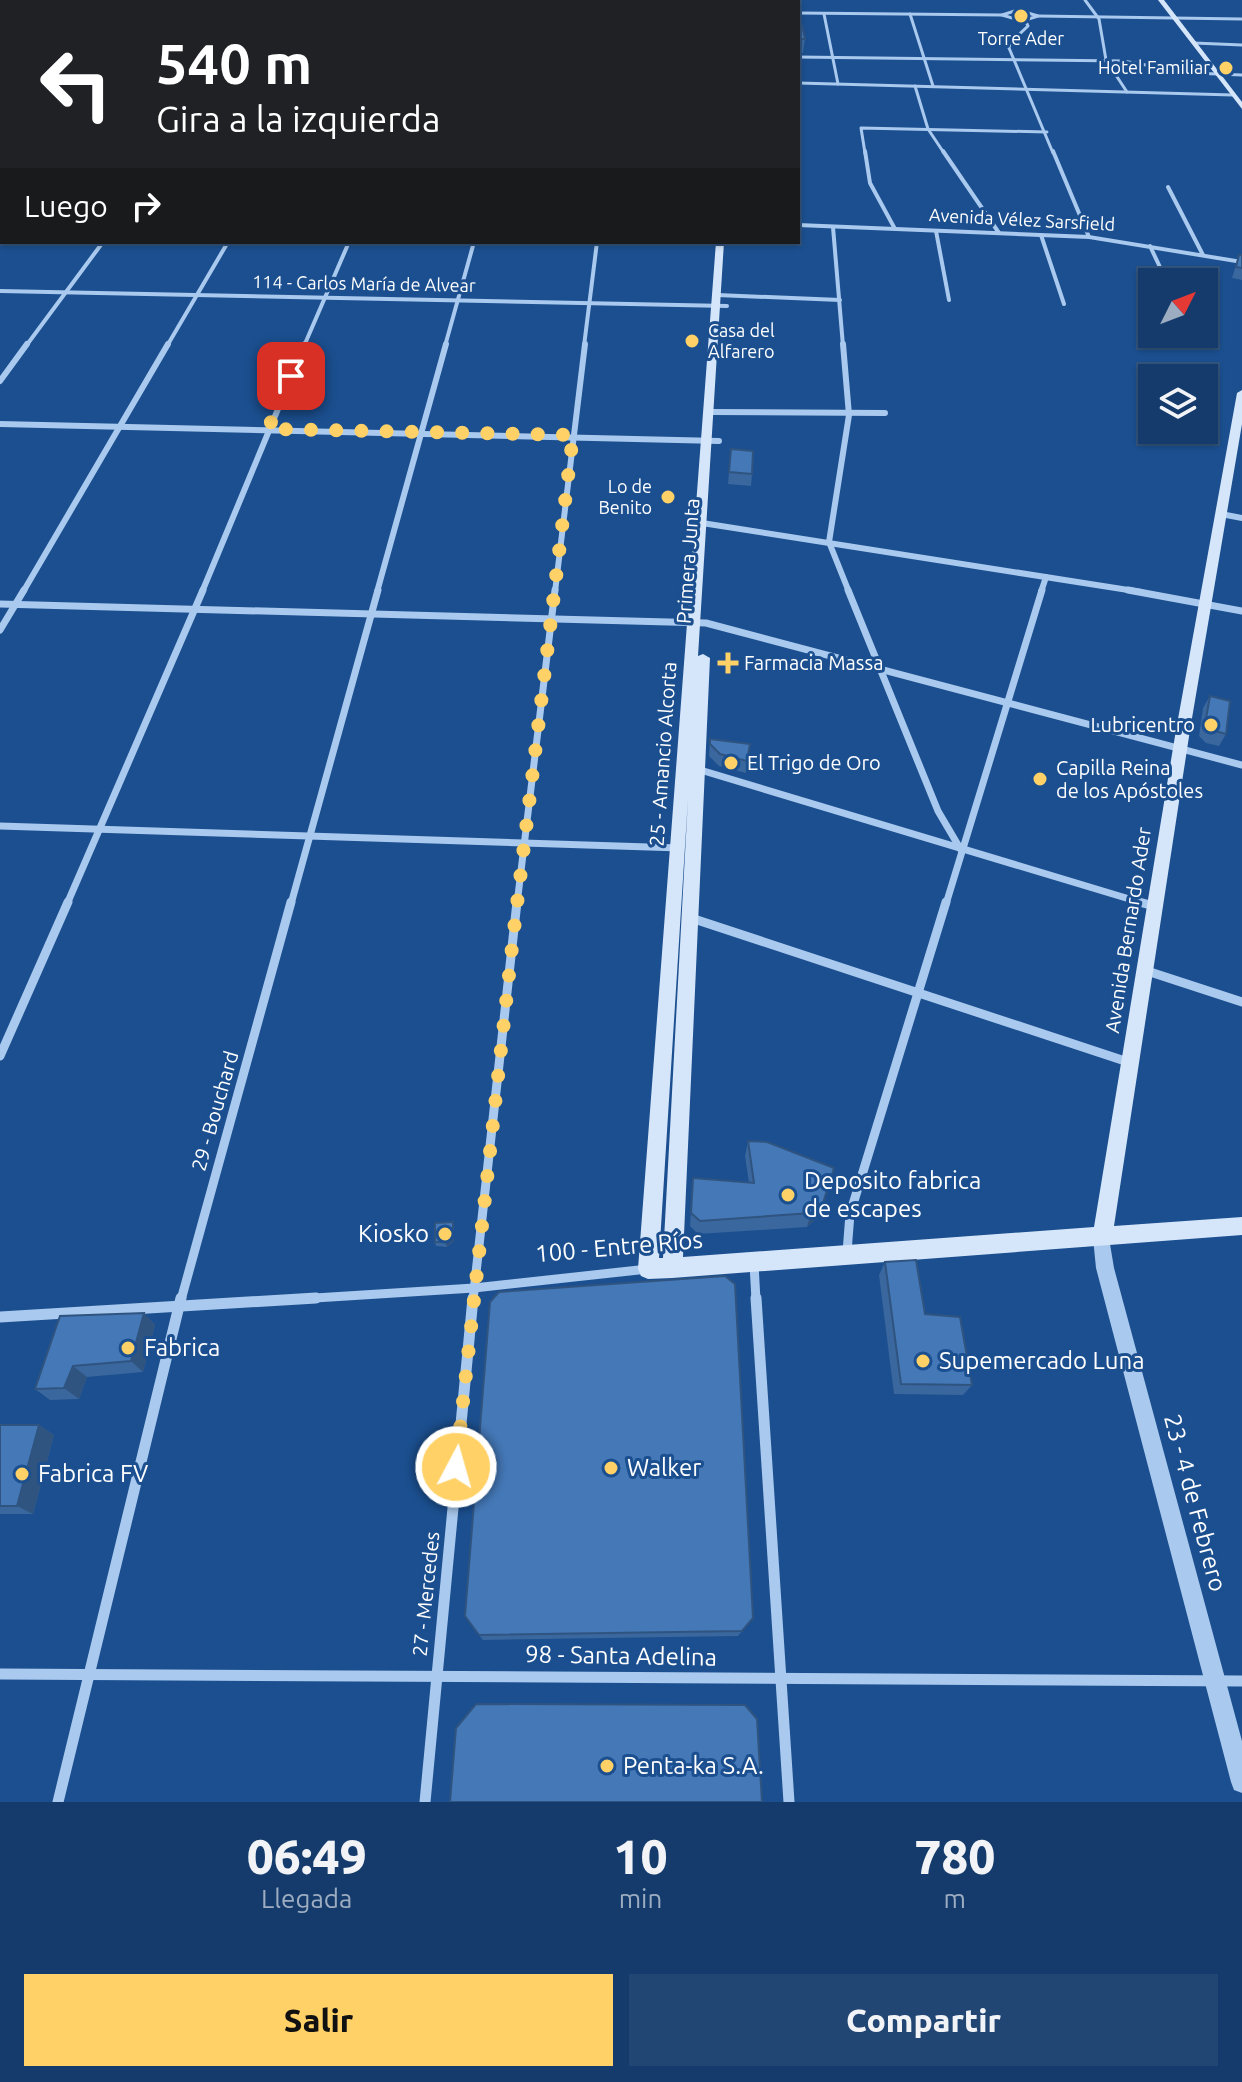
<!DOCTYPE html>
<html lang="es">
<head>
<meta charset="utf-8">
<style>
	body { margin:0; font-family:Ubuntu,sans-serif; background:#214673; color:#f1f3f6; height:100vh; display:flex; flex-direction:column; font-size:30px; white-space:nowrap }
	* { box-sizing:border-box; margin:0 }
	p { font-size:26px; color:#9dadc1 }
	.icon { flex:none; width:44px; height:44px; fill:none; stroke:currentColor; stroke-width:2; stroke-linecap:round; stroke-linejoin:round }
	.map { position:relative; height:1802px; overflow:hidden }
	.panel { display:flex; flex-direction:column; background:#143b6b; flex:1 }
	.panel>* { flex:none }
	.hud { position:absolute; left:0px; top:0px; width:800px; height:244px; box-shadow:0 2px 6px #0004,0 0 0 2px #33557e; background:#202124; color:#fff; overflow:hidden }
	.needle { width:52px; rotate:48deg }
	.tools { position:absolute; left:1138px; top:268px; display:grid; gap:16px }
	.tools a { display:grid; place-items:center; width:80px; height:80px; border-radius:0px; background:#143b6b; box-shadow:0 2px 6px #0004,0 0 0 2px #33557e; font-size:40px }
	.pin { position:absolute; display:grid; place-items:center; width:68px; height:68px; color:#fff; margin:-34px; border-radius:16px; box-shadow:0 4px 12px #0006 }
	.me { position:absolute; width:88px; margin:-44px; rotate:6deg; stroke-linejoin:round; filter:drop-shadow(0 0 6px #0008) }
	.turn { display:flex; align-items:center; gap:28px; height:168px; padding:0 24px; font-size:36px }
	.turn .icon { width:104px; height:104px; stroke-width:2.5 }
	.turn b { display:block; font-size:56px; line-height:68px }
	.then { display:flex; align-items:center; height:76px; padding:0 24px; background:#0003; gap:16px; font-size:30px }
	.eta { display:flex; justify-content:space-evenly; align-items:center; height:136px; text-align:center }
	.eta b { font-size:48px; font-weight:800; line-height:56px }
	.button { display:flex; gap:16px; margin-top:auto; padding:16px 24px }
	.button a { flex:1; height:92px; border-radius:0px; background:#ffd166; color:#111; font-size:32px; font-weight:800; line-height:92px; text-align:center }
	.button a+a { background:#214673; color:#f1f3f6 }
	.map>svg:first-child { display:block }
</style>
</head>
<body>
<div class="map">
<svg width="1242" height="1802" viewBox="0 0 1242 1802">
	<rect width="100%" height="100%" fill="#1b4f8f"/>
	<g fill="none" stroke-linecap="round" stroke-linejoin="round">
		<g stroke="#a9c9ee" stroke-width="3">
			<polyline points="583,0 744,2"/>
			<polyline points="1085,0 1099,19 1106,60 1127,92"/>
			<polyline points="106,2 109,0"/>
			<polygon points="1018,10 1038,16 1022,21 1002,15"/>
			<polyline points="798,13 1002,15"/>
			<polyline points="824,14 838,84"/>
			<polyline points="910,14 933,86"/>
			<polyline points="1038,16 1242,19"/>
			<polyline points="1026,22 1028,26 1010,43 1009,48 1053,153"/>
			<polyline points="1194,43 1242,45"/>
			<polyline points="798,57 1123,61 1192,73 1242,75"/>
			<polyline points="798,83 1233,95"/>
			<polyline points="915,86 928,129 944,153"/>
			<polyline points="865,153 861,128 1047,132"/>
		</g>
		<g stroke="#a9c9ee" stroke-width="4">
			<polyline points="865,151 870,183 895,229"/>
			<polyline points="943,151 999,233"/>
			<polyline points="1053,151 1089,237"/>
			<polyline points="1168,187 1203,255"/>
			<polyline points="833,227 843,346"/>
			<polyline points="936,231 949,300"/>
			<polyline points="1041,235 1064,304"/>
			<polyline points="1150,246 1167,282"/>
			<polyline points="0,291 727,306"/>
			<polyline points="717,295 840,300"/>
			<polyline points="26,346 103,242"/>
			<polyline points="167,346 228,242"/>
			<polyline points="304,346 349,242"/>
			<polyline points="445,346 474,242"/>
			<polyline points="584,346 597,242"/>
		</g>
		<g stroke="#a9c9ee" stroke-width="6">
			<polyline points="843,344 849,415 829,542 849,592"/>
			<polyline points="0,381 27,344"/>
			<polyline points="711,412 885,413"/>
			<polyline points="0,424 719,441"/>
			<polyline points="1221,514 1242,518"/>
			<polyline points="702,523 1141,592"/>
			<polyline points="23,592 168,344"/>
			<polyline points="202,592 305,344"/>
			<polyline points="377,592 446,344"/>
			<polyline points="555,592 585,344"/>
			<polyline points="1041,592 1046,577"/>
		</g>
		<g stroke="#a9c9ee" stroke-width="7">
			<polyline points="848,590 938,811 961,850"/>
			<polyline points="1128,590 1242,611"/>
			<polyline points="0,604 706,623 1242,765"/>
			<polyline points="0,630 24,590"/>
			<polyline points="697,769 1146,904"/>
			<polyline points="0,826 680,848"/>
			<polyline points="67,904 203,590"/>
			<polyline points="291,904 378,590"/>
			<polyline points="517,904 555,590"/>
			<polyline points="946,904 1042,590"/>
		</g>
		<g stroke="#a9c9ee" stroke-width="9">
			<polyline points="1139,902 1154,906"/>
			<polyline points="688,917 1128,1062"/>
			<polyline points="1144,970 1242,1002"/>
			<polyline points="0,1056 68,902"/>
			<polyline points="847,1252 850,1214 946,902"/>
			<polyline points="754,1264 756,1300"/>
			<polyline points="181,1300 291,902"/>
			<polyline points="283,1300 474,1288 648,1269"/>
			<polyline points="473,1300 517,902"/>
		</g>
		<g stroke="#a9c9ee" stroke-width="11">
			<polyline points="756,1298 789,1802"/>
			<polyline points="0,1317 316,1298"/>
			<polyline points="0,1674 1242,1681"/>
			<polyline points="58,1802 181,1298"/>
			<polyline points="425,1802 473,1298"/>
		</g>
		<g fill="#a9c9ee" fill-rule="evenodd">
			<polygon points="798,223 1089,235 1242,260 1242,264 1089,239 798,227"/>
			<polygon points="1102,1230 1108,1232 1114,1268 1242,1741 1242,1793 1234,1790 1231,1782 1096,1268 1093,1238 1096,1232"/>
		</g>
		<g fill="#d6e6fa" fill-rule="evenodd">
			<rect x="734" y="0" width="6" height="2"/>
			<polygon points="1158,0 1164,0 1242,102 1242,109"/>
			<path d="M716,242H724L698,656L703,654L710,658L683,1257L1094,1227L1176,730L1237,393L1242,390V424L1190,730L1114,1226L1242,1217V1235L672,1278L648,1279L641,1276L638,1269ZM688,799L663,1258H659Z"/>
		</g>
	</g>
	<g fill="#3a679d">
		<polygon points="798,25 805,39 803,53 798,53"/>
		<polygon points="1239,255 1242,255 1242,280 1232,278"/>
		<polygon points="731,449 752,474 751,486 728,484"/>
		<polygon points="1210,696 1226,734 1219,746 1206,743 1199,736 1203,708"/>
		<polygon points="710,739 750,744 746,773 719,766 709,756"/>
		<polygon points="748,1141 818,1217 807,1227 698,1234 690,1226 693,1178 749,1183 745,1156"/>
		<polygon points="453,1222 454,1227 454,1241 447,1247 436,1246 435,1242"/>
		<polygon points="885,1262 925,1314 972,1385 963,1395 894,1394 879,1275"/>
		<polygon points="144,1313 155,1325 143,1372 87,1377 79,1399 50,1400 35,1389"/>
		<polygon points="0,1425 39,1425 54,1435 33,1514 0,1514"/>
		<polygon points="753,1618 738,1636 483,1640 479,1635"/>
	</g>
	<g fill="#305480">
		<polygon points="823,1203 818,1217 807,1227 811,1213"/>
		<polygon points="453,1222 454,1227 454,1241 447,1247 445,1242"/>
		<polygon points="144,1313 155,1325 143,1372 131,1361"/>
		<polygon points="73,1366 87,1377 79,1399 64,1388"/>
		<polygon points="39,1425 54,1435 33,1514 17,1506"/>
	</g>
	<g fill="#4478b7" stroke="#305480" stroke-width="2">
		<polygon points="798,25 802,25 805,39 798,39"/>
		<polygon points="1239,255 1242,255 1242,268 1236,267"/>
		<polygon points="731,449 753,451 752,474 729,472"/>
		<polygon points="1210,696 1230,701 1226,734 1212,730 1205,724"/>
		<polygon points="710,739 750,744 747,761 720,754 710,744"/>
		<polygon points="748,1141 767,1142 834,1168 823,1203 811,1213 700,1221 691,1213 693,1178 754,1183"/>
		<polygon points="453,1222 453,1237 445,1242 435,1242 435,1223"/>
		<polygon points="916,1260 925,1314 960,1317 972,1385 901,1384 885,1262"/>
		<polygon points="725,1276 735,1284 753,1618 742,1631 479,1635 465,1616 490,1302 499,1292"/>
		<polygon points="144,1313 131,1361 73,1366 64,1388 35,1389 60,1316"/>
		<polygon points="0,1425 39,1425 17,1506 0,1506"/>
		<polygon points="476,1704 745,1705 757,1719 762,1802 450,1802 456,1728"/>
	</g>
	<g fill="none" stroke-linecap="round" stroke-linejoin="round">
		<polyline stroke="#ffd166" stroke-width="14" stroke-dasharray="0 25.2" points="291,376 268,429 573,435 513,938 456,1467"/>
	</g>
	<g fill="#ffd166" stroke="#1b4f8f" stroke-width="3">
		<circle cx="1021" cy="16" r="8"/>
		<circle cx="1226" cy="68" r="8"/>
		<circle cx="692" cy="341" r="8"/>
		<circle cx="668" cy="497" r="8"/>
		<path d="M724 651h8v8h8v8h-8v8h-8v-8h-8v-8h8z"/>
		<circle cx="1211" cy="725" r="8"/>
		<circle cx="731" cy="763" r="8"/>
		<circle cx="1040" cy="779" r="8"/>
		<circle cx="788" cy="1195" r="8"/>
		<circle cx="445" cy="1234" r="8"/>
		<circle cx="128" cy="1348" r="8"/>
		<circle cx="923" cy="1361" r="8"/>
		<circle cx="611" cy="1468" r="8"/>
		<circle cx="22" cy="1474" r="8"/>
		<circle cx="607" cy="1766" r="8"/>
	</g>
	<g text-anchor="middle" stroke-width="6" stroke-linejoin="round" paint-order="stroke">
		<g font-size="18" fill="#fff" stroke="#1b4f8f" text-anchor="end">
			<text x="1021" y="45" text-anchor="middle">Torre Ader</text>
			<text x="1210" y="74">Hotel Familiar</text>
			<text x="708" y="337" text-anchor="start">Casa del<tspan x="708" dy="21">Alfarero</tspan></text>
			<text x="652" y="493">Lo de<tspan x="652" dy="21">Benito</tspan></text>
		</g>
		<g font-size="18" fill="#fff" stroke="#1b4f8f">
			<text transform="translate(1022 220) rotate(3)" y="6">Avenida Vélez Sarsfield</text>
			<text transform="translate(364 284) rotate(1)" y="6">114 - Carlos María de Alvear</text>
		</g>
		<g font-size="20" fill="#fff" stroke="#1b4f8f">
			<text transform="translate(688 561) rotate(-86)" y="7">Primera Junta</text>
			<text transform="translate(663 754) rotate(-86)" y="7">25 - Amancio Alcorta</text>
			<text transform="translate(1128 930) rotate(-81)" y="7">Avenida Bernardo Ader</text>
			<text transform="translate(215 1111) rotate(-74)" y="7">29 - Bouchard</text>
			<text transform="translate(426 1594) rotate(-84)" y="7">27 - Mercedes</text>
		</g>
		<g font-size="20" fill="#fff" stroke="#1b4f8f" text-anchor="start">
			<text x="744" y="670">Farmacia Massa</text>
			<text x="1195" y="732" text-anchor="end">Lubricentro</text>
			<text x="747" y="770">El Trigo de Oro</text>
			<text x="1056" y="775">Capilla Reina<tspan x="1056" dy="23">de los Apóstoles</tspan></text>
		</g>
		<g font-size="24" fill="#fff" stroke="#1b4f8f" text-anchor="start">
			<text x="804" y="1189">Deposito fabrica<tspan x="804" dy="28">de escapes</tspan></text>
			<text x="429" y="1242" text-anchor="end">Kiosko</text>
			<text x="144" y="1356">Fabrica</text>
			<text x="939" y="1369">Supemercado Luna</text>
			<text x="627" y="1476">Walker</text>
			<text x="38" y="1482">Fabrica FV</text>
			<text x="623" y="1774">Penta-ka S.A.</text>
		</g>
		<g font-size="24" fill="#fff" stroke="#1b4f8f">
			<text transform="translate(619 1247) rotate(-5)" y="8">100 - Entre Ríos</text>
			<text transform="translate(1195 1503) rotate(75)" y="8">23 - 4 de Febrero</text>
			<text transform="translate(621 1656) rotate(1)" y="8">98 - Santa Adelina</text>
		</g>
	</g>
</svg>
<div class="tools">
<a><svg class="needle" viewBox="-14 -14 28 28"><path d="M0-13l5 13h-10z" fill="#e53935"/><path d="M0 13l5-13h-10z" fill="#9dadc1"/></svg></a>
<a><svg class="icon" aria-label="layers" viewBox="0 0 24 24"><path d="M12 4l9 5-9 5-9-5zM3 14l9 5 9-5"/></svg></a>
</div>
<div class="pin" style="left:291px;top:376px;background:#d93025"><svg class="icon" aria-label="arrive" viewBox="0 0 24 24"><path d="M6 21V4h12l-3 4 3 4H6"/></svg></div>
<svg class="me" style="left:456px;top:1467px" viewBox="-20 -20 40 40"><circle r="17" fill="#ffd166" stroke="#fff" stroke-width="3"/><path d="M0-11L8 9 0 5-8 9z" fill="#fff"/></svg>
<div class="hud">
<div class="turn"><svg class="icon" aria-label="left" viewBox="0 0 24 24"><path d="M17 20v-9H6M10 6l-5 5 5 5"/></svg><div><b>540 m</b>Gira a la izquierda</div></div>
<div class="then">Luego<svg class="icon" aria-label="right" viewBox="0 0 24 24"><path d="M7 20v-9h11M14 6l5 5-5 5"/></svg></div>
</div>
</div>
<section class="panel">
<div class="eta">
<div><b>06:49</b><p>Llegada</p></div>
<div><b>10</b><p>min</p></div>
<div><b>780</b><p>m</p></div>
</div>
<div class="button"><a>Salir</a><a>Compartir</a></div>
</section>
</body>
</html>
